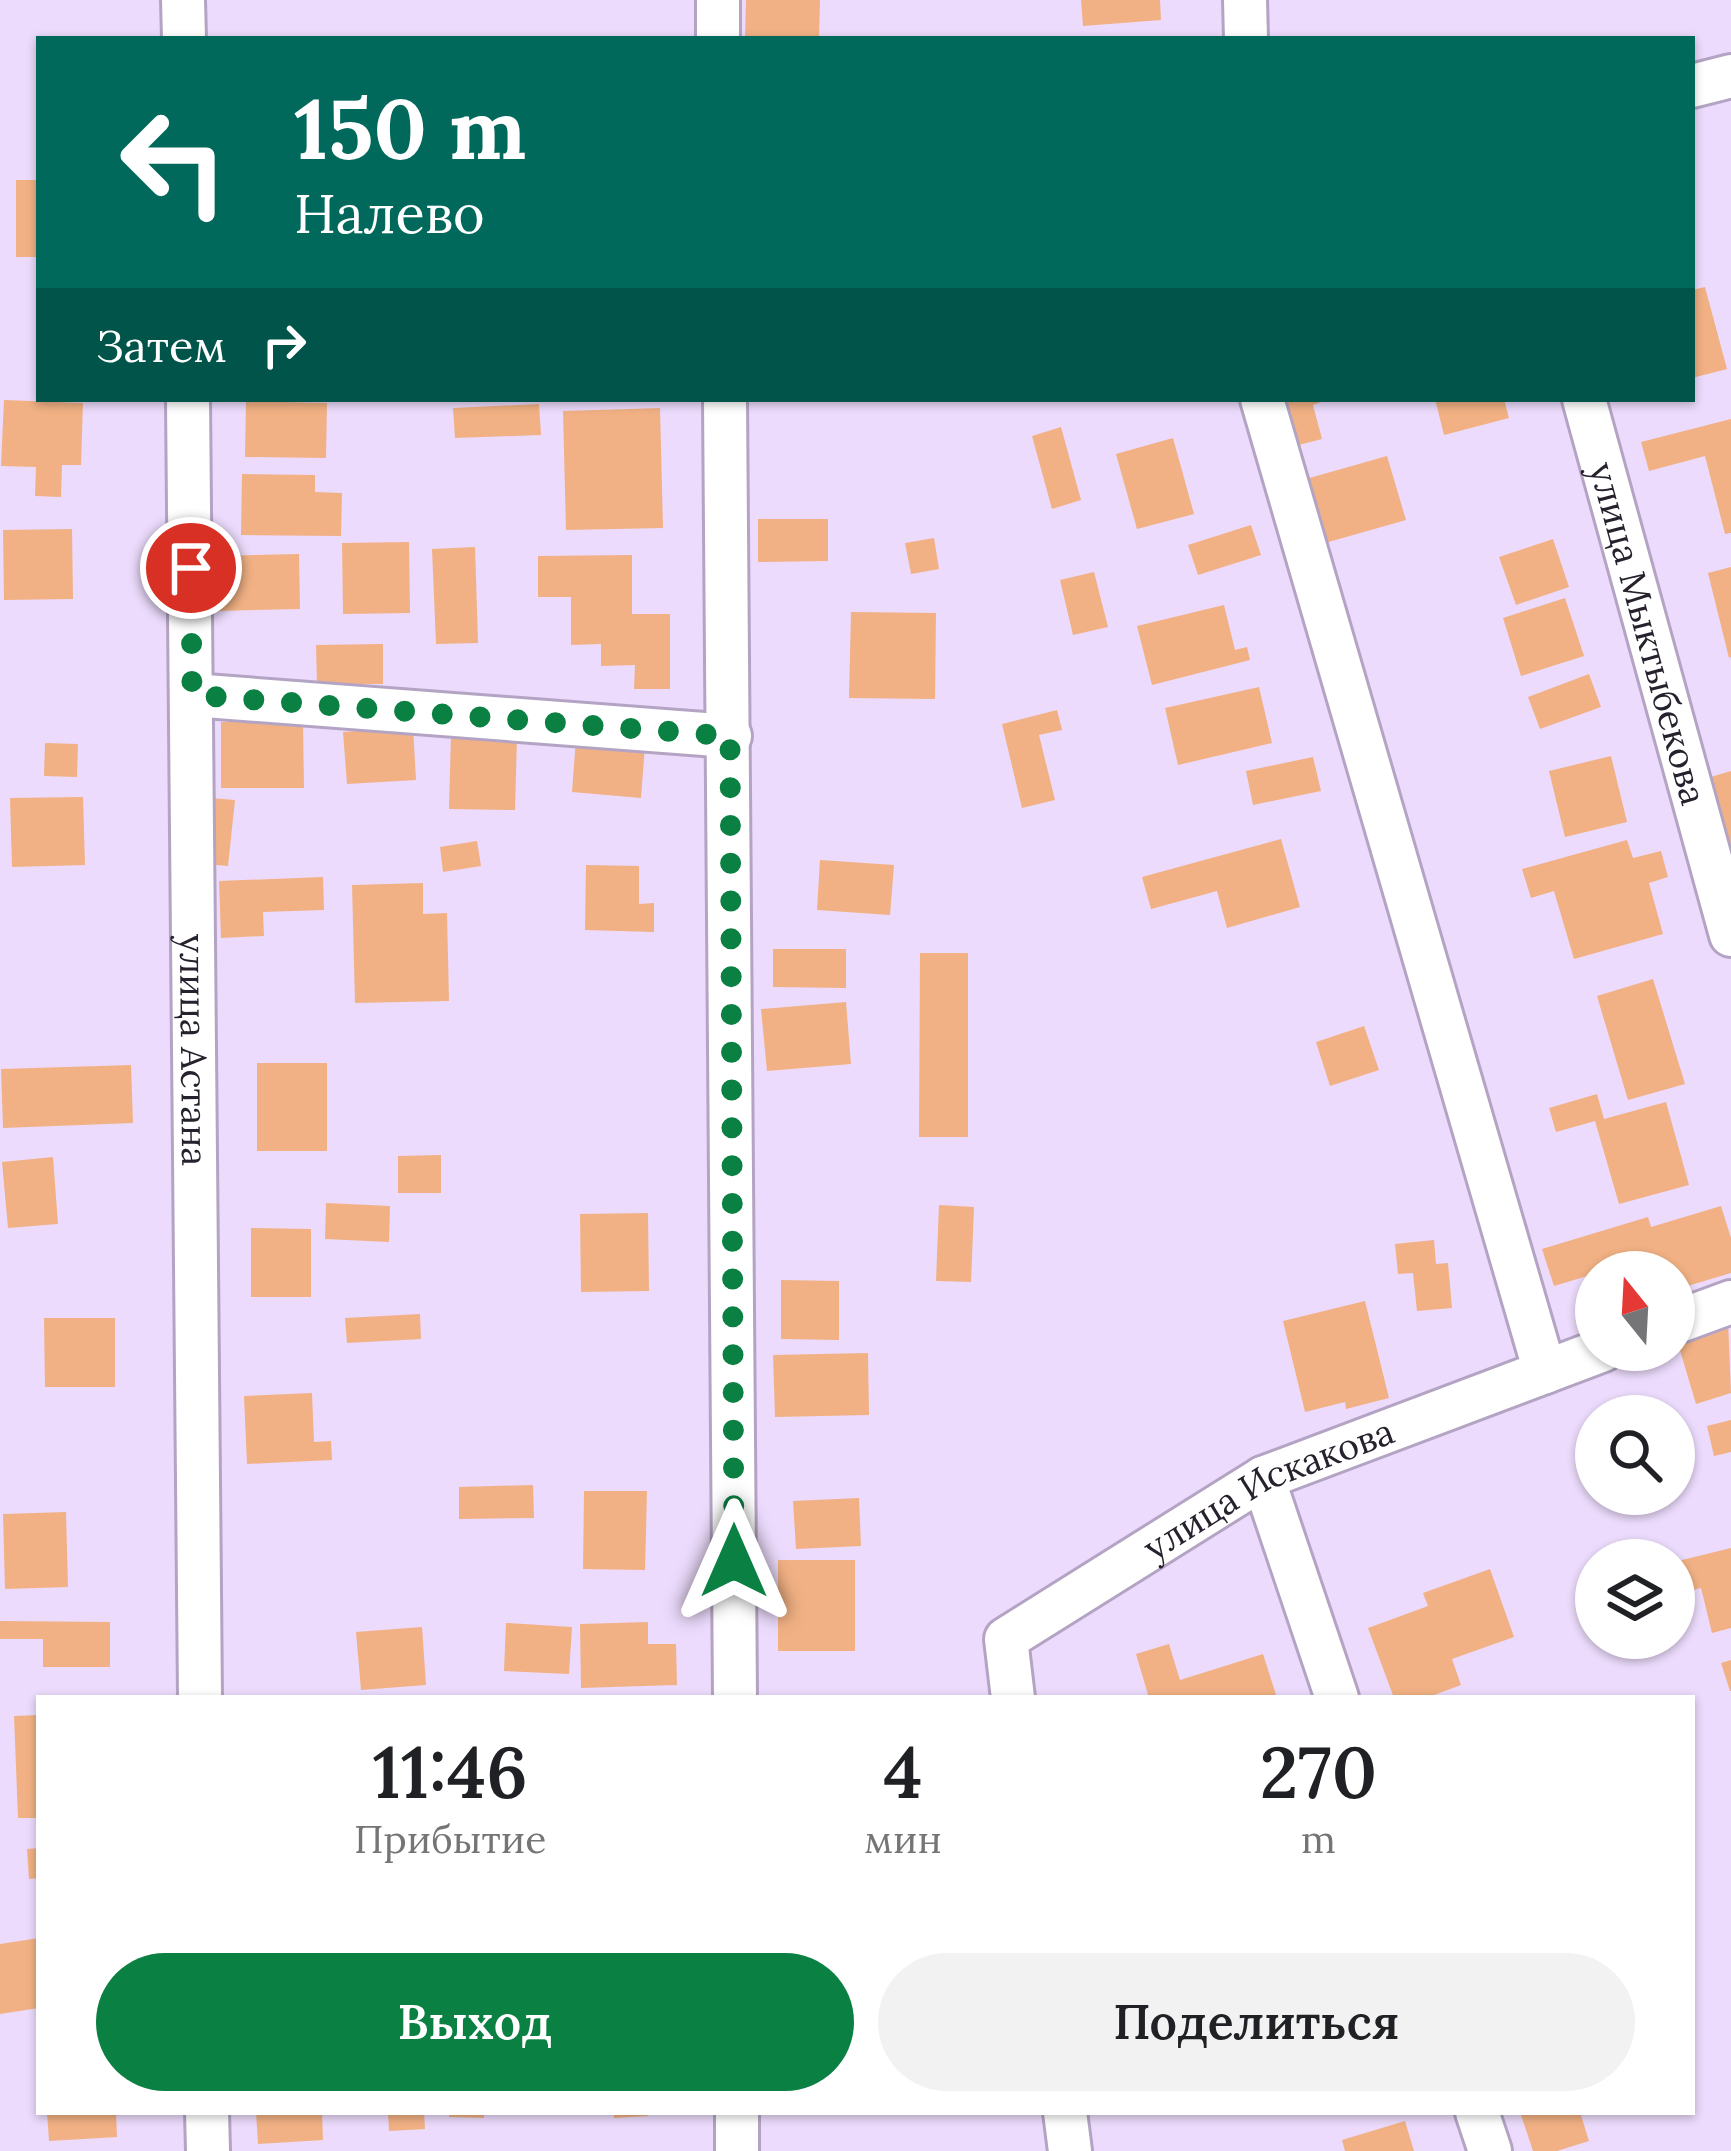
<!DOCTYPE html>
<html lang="ru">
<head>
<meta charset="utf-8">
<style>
	body { margin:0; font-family:Lora,serif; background:#f2f2f2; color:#202124; height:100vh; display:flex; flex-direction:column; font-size:45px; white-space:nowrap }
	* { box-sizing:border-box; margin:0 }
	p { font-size:39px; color:#757577 }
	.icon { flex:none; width:66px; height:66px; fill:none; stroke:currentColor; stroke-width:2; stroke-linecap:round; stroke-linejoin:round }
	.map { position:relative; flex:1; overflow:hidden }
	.drawer { position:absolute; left:36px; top:1695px; width:1659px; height:420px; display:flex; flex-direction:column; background:#fff; border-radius:0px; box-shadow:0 3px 9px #0004 }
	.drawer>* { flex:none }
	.guide { position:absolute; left:36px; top:36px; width:1659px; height:366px; border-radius:0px; box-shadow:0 3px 9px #0004; background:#00695c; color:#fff; overflow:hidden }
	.needle { width:78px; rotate:342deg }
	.buttons { position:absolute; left:1575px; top:1251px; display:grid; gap:24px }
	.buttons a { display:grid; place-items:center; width:120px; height:120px; border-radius:50%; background:#fff; box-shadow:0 3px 9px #0004; font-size:60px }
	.pin { position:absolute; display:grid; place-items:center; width:102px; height:102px; color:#fff; margin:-51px; border:6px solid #fff; border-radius:50%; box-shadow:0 3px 12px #0007 }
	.me { position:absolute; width:132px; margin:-66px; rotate:0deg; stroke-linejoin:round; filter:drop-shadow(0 0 9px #0008) }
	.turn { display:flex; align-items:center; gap:42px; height:252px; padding:0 60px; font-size:54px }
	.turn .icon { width:156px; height:156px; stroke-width:2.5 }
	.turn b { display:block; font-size:84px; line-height:102px }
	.then { display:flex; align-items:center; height:114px; padding:0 60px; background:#0003; gap:24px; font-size:45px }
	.eta { display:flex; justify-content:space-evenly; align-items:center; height:204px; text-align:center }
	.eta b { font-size:72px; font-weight:600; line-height:84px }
	.primary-button { display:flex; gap:24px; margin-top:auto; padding:24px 60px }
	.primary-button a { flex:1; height:138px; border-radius:72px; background:#0b8043; color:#fff; font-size:48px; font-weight:600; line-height:138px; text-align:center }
	.primary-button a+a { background:#f2f2f2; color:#202124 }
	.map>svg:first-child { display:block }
</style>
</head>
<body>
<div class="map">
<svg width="1731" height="2151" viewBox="0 0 1731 2151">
	<rect width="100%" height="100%" fill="#ecdbfc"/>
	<g fill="#f1b184">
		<polygon points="746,0 820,0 819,39 745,39"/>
		<polygon points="1081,0 1160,0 1161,20 1083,26"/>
		<rect x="16" y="180" width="23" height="77"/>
		<polygon points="1705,287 1727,369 1692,378 1692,290"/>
		<polygon points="1270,399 1329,399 1313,405 1322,439 1283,449"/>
		<polygon points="1435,399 1504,399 1509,418 1444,435"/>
		<polygon points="4,400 83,403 81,465 62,465 61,497 35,496 36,467 1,466"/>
		<polygon points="246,401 327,403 326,458 245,457"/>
		<polygon points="539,404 541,435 455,438 453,408"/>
		<polygon points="660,408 663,528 566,530 563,411"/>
		<polygon points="1731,419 1731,533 1725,534 1705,456 1649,471 1641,442"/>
		<polygon points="1061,427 1081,500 1052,509 1032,436"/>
		<polygon points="1173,438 1194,514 1137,529 1116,454"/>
		<polygon points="1387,456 1406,520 1325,543 1306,479"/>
		<polygon points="242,474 315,475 315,492 342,493 341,536 241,535"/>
		<polygon points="758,519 828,519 828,561 758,562"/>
		<polygon points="1251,525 1261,555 1198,575 1188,545"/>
		<polygon points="72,529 73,599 4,600 3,530"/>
		<polygon points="934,538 939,569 911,574 905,543"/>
		<polygon points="1553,539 1569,587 1516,605 1499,557"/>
		<polygon points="409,542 410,613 343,614 342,543"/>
		<polygon points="475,547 478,643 436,644 432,549"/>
		<polygon points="299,554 300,609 216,611 215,556"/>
		<polygon points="632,555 632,614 670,614 670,689 634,689 635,665 601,666 601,644 571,645 571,597 538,597 538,556"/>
		<polygon points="1731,567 1731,657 1729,658 1708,573"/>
		<polygon points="1094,572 1108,627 1073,635 1060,580"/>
		<polygon points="1565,598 1584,656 1521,676 1503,618"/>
		<polygon points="1224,605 1235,650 1247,647 1250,660 1152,685 1137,626"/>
		<polygon points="851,612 936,613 935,699 849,698"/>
		<polygon points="383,644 383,684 317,684 316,645"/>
		<polygon points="1589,674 1601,707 1540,729 1528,697"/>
		<polygon points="1259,687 1272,743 1178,765 1165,708"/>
		<polygon points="1057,710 1062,730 1039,735 1055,800 1022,808 1002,724"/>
		<polygon points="221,722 303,722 304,788 221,788"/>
		<polygon points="413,727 416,780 347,784 343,732"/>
		<polygon points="451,735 517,737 515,810 449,809"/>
		<polygon points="576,739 645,745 641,798 572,792"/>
		<polygon points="45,743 78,744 77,777 44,776"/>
		<polygon points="1611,756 1627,822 1565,837 1549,771"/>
		<polygon points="1313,757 1321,791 1253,805 1246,771"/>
		<polygon points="1731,771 1731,863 1704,779"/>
		<polygon points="83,797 85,865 12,867 10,798"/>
		<polygon points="210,798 235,800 228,866 205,864"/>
		<polygon points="1281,839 1300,907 1227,928 1217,891 1151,909 1142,877"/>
		<polygon points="1627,840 1633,858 1661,851 1668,877 1649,883 1663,934 1574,959 1554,891 1531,898 1522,869"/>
		<polygon points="477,841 481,866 443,872 440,847"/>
		<polygon points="820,860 894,865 890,915 817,910"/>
		<polygon points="586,865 639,866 639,904 654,903 654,932 585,930"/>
		<polygon points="323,877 324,910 263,912 264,936 221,938 219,881"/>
		<polygon points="423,883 423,914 447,913 449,1001 355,1003 352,885"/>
		<polygon points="773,949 846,949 846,988 773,987"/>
		<polygon points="920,953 968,953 968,1137 919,1137"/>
		<polygon points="1653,979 1685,1084 1628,1100 1597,996"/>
		<polygon points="846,1002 851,1064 767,1071 761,1009"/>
		<polygon points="1364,1026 1379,1070 1330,1086 1316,1042"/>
		<rect x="257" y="1063" width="70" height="88"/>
		<polygon points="131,1065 133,1123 3,1128 1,1069"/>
		<polygon points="1597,1094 1604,1119 1666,1102 1689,1185 1619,1204 1595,1121 1556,1132 1549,1108"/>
		<polygon points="441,1155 441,1193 398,1193 398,1156"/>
		<polygon points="53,1157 58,1224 8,1228 2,1162"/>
		<polygon points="326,1203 390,1206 389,1242 325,1239"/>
		<polygon points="939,1205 974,1207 971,1282 936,1281"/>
		<polygon points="1721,1206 1731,1238 1731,1273 1674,1290 1674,1272 1615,1272 1614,1268 1554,1286 1542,1249 1648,1217 1651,1227"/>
		<polygon points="648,1213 649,1291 581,1292 580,1214"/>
		<polygon points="251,1228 311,1229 311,1297 251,1297"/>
		<polygon points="1434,1240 1436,1264 1448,1263 1452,1308 1417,1311 1413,1273 1398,1274 1395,1244"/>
		<polygon points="781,1280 839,1281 839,1340 781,1339"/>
		<polygon points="1365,1301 1389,1398 1346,1409 1345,1402 1305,1412 1283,1321"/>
		<polygon points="420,1314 421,1339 347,1343 345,1318"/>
		<polygon points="44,1318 115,1318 115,1387 45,1387"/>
		<polygon points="1728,1321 1731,1393 1696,1404 1676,1337"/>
		<polygon points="868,1353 869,1415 775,1417 773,1355"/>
		<polygon points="312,1393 314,1442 331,1441 332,1460 247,1464 244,1396"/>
		<polygon points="1731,1420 1731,1452 1714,1456 1707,1426"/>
		<polygon points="533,1485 534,1518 459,1519 459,1487"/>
		<polygon points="584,1491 647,1491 645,1570 583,1569"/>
		<polygon points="859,1498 861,1546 796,1549 793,1501"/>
		<polygon points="66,1512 68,1587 5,1589 3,1514"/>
		<polygon points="1731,1548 1731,1628 1712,1633 1701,1588 1674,1595 1674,1562"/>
		<rect x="778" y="1560" width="77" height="91"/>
		<polygon points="1490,1569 1514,1637 1452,1659 1461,1685 1426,1698 1394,1698 1368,1628 1428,1606 1423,1593"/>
		<polygon points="0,1621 110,1622 110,1667 43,1667 43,1639 0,1639"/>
		<polygon points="648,1622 648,1644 676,1644 677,1685 581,1688 580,1624"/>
		<polygon points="506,1623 572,1627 569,1674 504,1671"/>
		<polygon points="422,1627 426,1685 361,1690 356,1632"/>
		<polygon points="1169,1644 1180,1680 1263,1654 1277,1698 1149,1698 1136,1654"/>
		<polygon points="1731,1660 1731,1691 1730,1691 1721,1663"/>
		<polygon points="39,1715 39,1818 18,1818 14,1716"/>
		<polygon points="39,1848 39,1878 29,1879 27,1849"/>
		<polygon points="39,1938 39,2008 0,2014 0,1944"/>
		<polygon points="47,2112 116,2112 117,2137 49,2141"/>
		<polygon points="256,2112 322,2112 323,2140 258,2144"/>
		<polygon points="388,2112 424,2112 425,2129 389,2131"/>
		<polygon points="449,2112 484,2112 484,2118 449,2117"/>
		<polygon points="614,2112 647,2112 648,2116 614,2118"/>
		<polygon points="1520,2112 1580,2112 1589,2141 1557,2151 1533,2151"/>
		<polygon points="1405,2121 1414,2151 1345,2151 1342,2140"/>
	</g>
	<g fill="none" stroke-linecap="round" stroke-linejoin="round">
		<defs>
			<g id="street">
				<polyline points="183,0 184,39"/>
				<polyline points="718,0 718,39"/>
				<polyline points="1245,0 1246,39"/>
				<polyline points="1692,86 1731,76"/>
				<path id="s1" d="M188,399L200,1698"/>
				<polyline points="725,399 735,1698"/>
				<polyline points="1262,399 1545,1372"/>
				<path id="s2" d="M1584,399L1731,935"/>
				<polyline points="192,695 730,736"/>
				<polyline points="1674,1323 1731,1302"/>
				<polyline points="1263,1478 1337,1698"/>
				<path id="s3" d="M1013,1698L1006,1639L1263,1478L1603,1350"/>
				<polyline points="207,2112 208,2151"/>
				<polyline points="737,2112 737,2151"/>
				<polyline points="1065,2112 1070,2151"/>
				<polyline points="1477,2112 1490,2151"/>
			</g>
		</defs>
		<use href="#street" stroke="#b4a4c3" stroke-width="48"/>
		<use href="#street" stroke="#fff" stroke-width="42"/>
	</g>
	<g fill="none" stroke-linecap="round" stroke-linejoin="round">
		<polyline stroke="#0b8043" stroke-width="21" stroke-dasharray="0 37.8" points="191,568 192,695 730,736 734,1561"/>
	</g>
	<g text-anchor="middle" stroke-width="9" stroke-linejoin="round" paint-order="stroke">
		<g font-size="36" fill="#27212d" stroke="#fff">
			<text dy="13" stroke="none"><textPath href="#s2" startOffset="243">улица Мыктыбекова</textPath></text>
			<text dy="13" stroke="none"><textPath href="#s1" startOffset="651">улица Астана</textPath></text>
			<text dy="13" stroke="none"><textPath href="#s3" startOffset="363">улица Искакова</textPath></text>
		</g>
	</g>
</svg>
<div class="buttons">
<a><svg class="needle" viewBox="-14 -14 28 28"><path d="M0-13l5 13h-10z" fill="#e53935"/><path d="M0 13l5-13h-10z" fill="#757577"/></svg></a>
<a><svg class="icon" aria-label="search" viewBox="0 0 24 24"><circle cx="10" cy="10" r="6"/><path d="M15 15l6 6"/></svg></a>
<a><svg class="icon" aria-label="layers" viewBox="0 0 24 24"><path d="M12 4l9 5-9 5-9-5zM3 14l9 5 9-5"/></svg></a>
</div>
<div class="pin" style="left:191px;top:568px;background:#d93025"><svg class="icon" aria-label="arrive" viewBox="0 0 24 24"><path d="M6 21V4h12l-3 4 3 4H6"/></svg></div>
<svg class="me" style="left:734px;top:1561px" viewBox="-20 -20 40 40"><path d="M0-17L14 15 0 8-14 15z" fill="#0b8043" stroke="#fff" stroke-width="4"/></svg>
<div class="guide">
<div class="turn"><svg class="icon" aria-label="left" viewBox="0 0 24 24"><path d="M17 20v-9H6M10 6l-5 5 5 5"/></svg><div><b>150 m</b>Налево</div></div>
<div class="then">Затем<svg class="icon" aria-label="right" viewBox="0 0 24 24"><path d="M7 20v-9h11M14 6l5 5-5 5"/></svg></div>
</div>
<section class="drawer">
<div class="eta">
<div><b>11:46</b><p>Прибытие</p></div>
<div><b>4</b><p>мин</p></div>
<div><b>270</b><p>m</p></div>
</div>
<div class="primary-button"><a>Выход</a><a>Поделиться</a></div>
</section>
</div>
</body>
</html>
